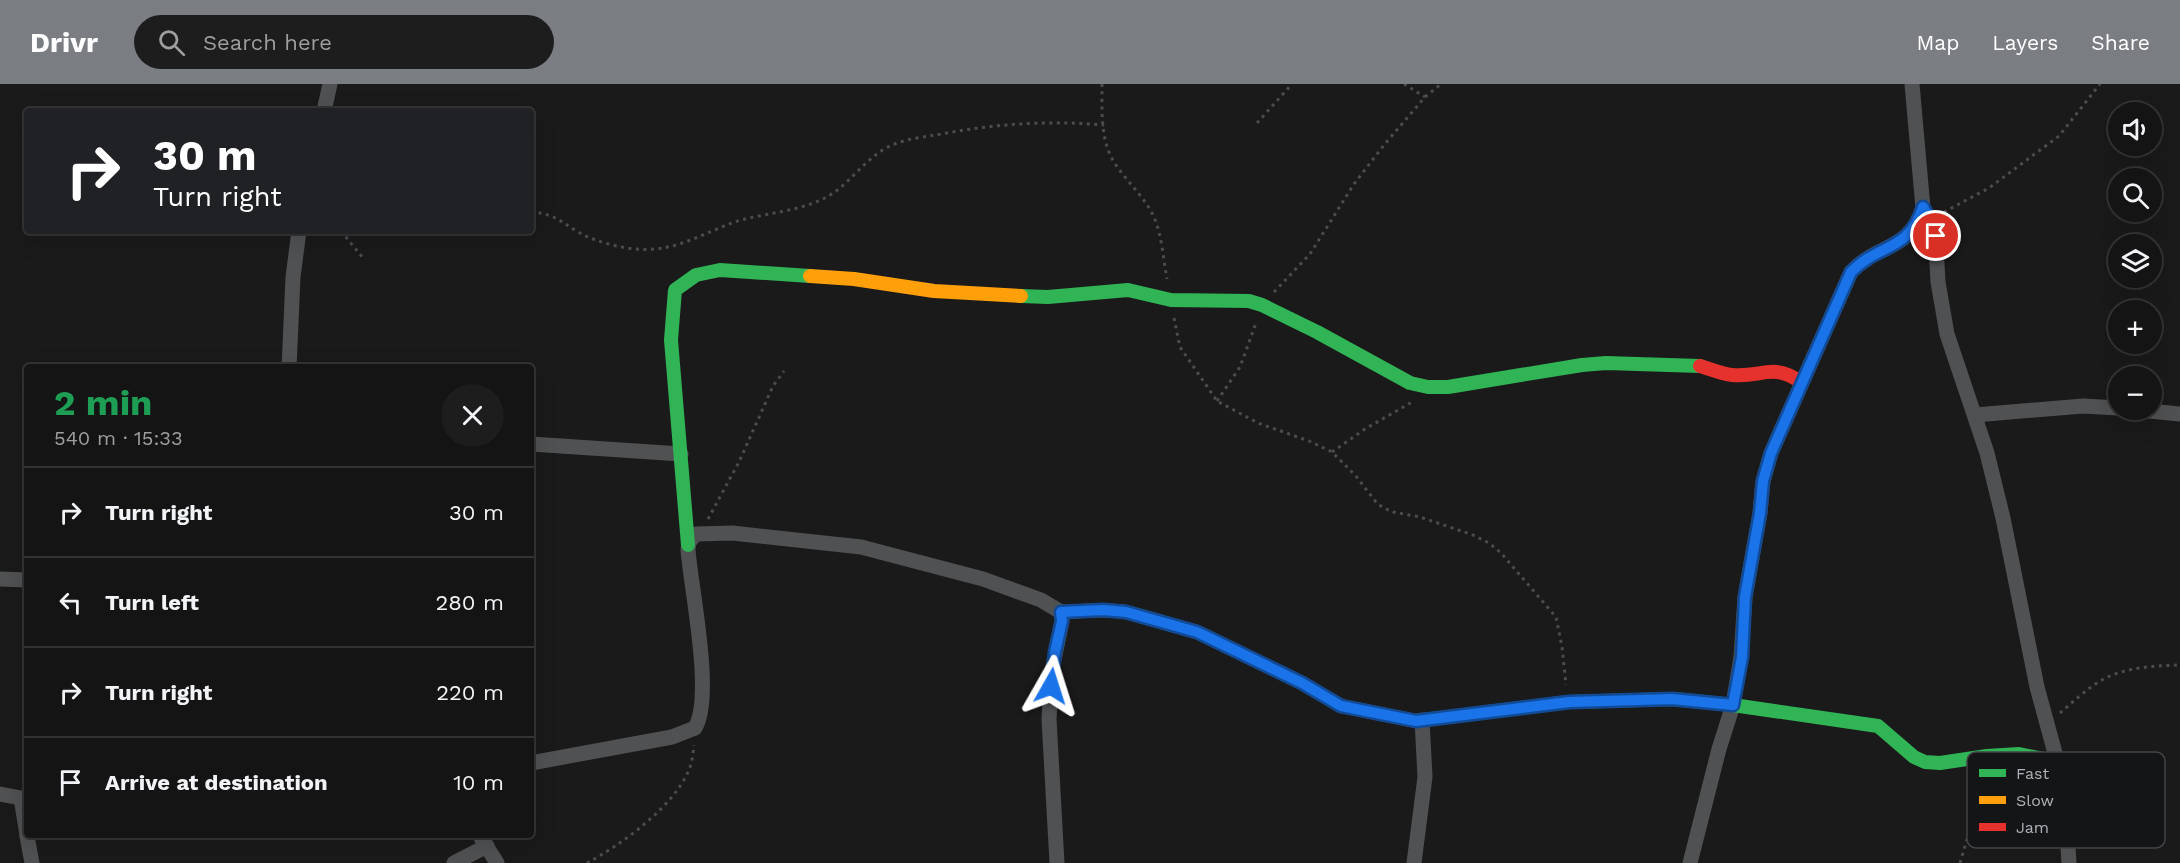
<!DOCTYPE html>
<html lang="en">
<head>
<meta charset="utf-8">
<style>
	body { margin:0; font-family:"Work Sans",sans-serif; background:#1d1d1d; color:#f1f3f6; height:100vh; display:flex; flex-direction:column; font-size:22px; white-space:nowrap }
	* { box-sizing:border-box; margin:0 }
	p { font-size:20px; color:#9d9ea0 }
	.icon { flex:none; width:33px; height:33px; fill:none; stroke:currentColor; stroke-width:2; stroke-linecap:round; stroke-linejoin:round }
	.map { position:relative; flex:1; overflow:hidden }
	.sheet { position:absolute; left:24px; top:280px; width:510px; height:474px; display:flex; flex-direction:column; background:#141414; border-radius:6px; box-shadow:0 6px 24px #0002,0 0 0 2px #333334 }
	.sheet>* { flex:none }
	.banner { position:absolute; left:24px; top:24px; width:510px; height:126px; border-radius:6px; box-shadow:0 6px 24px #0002,0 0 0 2px #333334; background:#202124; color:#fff; overflow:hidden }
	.controls { position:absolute; left:2108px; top:18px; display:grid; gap:12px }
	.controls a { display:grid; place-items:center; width:54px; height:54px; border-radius:50%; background:#141414; box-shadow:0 6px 24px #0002,0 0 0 2px #333334; font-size:30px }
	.pin { position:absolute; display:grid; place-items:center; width:51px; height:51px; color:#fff; margin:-26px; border:3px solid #fff; border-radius:50%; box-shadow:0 2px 6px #0007 }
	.me { position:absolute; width:66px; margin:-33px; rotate:6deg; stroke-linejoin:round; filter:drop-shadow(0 0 4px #0008) }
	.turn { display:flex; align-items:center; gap:21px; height:126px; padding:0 30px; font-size:27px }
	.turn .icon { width:78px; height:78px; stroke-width:2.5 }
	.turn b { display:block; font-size:42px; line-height:51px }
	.round { display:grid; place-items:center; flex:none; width:63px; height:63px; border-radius:32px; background:#1d1d1d }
	.headline { display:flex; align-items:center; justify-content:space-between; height:102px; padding:0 30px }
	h1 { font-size:36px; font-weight:700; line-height:45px; color:#1e9e55 }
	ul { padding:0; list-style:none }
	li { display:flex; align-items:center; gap:18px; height:90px; padding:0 30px; border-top:2px solid #333334 }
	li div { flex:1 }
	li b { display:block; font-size:22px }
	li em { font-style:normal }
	header { display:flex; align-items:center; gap:36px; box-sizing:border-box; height:84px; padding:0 30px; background:#7a7d81; color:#fff }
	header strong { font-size:28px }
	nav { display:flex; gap:33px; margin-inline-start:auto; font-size:21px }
	.search { width:420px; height:54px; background:#1d1d1d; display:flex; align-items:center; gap:15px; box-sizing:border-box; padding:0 21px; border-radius:33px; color:#9d9ea0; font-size:22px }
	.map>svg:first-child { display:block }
</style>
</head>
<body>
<header>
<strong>Drivr</strong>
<div class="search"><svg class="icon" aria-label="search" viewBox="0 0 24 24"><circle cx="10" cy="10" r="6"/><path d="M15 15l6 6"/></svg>Search here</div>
<nav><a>Map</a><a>Layers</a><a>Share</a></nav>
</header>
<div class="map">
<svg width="2180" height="779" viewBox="0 0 2180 779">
	<rect width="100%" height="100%" fill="#1a1a1a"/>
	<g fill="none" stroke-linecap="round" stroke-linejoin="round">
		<g stroke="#4a4c4e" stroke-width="3" stroke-dasharray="3 4.5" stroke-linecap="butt">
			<path d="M1102,0C1102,25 1100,56 1114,78C1126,97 1143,111 1153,131C1162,150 1163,174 1167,195"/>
			<polyline points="1404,0 1425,13"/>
			<polyline points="1257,39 1292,0"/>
			<path d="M531,128C559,129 568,146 593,155C612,162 635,167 655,165C687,162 711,145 741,136C768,129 799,127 825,114C850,101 865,73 892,61C906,55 922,53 936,51C992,40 1047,36 1104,41"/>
			<polyline points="1944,128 1989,104 2059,52 2100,0"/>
			<polyline points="341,147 363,174"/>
			<polyline points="1274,208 1310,170 1354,100 1384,61 1425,13 1441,0"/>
			<polyline points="1174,234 1180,263 1217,317 1258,339 1309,357 1332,368 1355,391 1376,418 1382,423 1393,428 1420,433 1473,451 1489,459 1501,469 1556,533 1562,563 1566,601"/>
			<polyline points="1217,317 1240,283 1256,239"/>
			<polyline points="1332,368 1365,345 1412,318"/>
			<polyline points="708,435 739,378 773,302 784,287"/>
			<path d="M2060,629C2072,619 2084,607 2097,599C2121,583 2153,582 2180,581"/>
			<path d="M587,779C622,760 671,725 688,688C692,680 693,670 694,661"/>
			<polyline points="1960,779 1986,692"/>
		</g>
		<g stroke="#4f5153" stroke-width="15">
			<polyline points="324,27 330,0"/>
			<polyline points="1923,124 1935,144 1938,198 1947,250 1987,369 2003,434 2037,603 2064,702 2069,779"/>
			<polyline points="289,284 293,193 299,147"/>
			<polyline points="2139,326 2180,330"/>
			<polyline points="1975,331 2083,322 2118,324"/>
			<polyline points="531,360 681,370"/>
			<polyline points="0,495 27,496"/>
			<path d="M531,679L672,653L695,644C714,612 691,505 688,466L689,458L696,450L732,449L861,463L983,495L1041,516L1061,528L1062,537L1052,586L1049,635L1057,779"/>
			<polyline points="0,710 21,714 27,751"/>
			<polyline points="27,752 32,779"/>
			<polyline points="480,752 497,779"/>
			<polyline points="454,779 487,762"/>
			<polyline points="1414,779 1425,693 1422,636"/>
			<path d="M1690,779L1719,665L1733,621L1741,573L1745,513L1760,429L1763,397L1771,369L1851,188C1878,159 1909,168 1923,124L1912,0"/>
		</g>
		<g stroke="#30b455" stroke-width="14">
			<polyline points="1021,212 1048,213 1128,206 1171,216 1249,217 1262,221 1317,248 1410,299 1428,303 1448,303 1582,281 1606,279 1700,282"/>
			<polyline points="688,461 671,256 675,206 696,191 720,186 810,192"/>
			<polyline points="1416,637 1569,618 1673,615 1733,621 1878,642 1914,673 1925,678 1940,679 1987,672 2019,670 2058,678"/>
		</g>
		<g stroke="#ff9f0a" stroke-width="14">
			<polyline points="810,192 854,195 934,207 1021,212"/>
			<polyline points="1061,528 1103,526 1126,528 1197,548 1302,599 1341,622 1416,637"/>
		</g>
		<path stroke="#e5322d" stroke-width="14" d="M1700,282C1710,285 1722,290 1732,291C1762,294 1772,278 1801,298"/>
	</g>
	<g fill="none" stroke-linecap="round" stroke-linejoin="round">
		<defs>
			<path id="route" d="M1051,602L1055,568L1062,537L1061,528L1103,526L1126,528L1197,548L1302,599L1341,622L1416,637L1569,618L1672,615L1733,621L1742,573L1745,513L1760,429L1763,397L1771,369L1851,188C1879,159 1909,168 1923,123L1934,141L1936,152"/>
		</defs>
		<use href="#route" stroke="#114b97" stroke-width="15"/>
		<use href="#route" stroke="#1a73e8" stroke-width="10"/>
	</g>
	<rect x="1967" y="668" width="198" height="96" rx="9" fill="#141516" stroke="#424447" stroke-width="1.5"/>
	<rect x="1979" y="685" width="27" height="8" fill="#30b455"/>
	<rect x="1979" y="712" width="27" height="8" fill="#ff9f0a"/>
	<rect x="1979" y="739" width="27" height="8" fill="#e5322d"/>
	<g font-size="16" fill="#adb3b9">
		<text x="2016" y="695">Fast</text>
		<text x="2016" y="722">Slow</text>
		<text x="2016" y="749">Jam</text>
	</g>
</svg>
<div class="controls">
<a><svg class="icon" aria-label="sound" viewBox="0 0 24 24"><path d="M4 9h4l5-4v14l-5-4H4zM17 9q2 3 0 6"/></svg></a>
<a><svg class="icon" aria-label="search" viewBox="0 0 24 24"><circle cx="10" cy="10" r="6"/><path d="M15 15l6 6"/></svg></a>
<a><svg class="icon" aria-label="layers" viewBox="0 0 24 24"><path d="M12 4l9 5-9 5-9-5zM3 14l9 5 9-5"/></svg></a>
<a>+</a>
<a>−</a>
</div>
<div class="pin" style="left:1936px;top:152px;background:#d93025"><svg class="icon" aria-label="arrive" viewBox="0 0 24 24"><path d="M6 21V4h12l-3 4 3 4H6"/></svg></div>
<svg class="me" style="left:1051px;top:602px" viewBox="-20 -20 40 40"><path d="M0-17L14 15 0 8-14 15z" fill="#1a73e8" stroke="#fff" stroke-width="4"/></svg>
<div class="banner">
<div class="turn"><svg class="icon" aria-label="right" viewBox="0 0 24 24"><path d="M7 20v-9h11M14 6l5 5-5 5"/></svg><div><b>30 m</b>Turn right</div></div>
</div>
<section class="sheet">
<div class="headline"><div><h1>2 min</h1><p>540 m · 15:33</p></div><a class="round"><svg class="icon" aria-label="close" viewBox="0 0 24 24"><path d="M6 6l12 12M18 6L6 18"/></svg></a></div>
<ul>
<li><svg class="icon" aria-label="right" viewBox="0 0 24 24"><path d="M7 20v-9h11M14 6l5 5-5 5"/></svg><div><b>Turn right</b></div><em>30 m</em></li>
<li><svg class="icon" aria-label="left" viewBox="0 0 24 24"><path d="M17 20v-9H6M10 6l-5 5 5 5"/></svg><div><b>Turn left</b></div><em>280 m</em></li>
<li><svg class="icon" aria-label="right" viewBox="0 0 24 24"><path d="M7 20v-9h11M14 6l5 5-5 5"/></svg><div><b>Turn right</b></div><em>220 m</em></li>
<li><svg class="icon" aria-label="arrive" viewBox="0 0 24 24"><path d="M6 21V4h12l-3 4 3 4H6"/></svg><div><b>Arrive at destination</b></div><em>10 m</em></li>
</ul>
</section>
</div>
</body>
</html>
